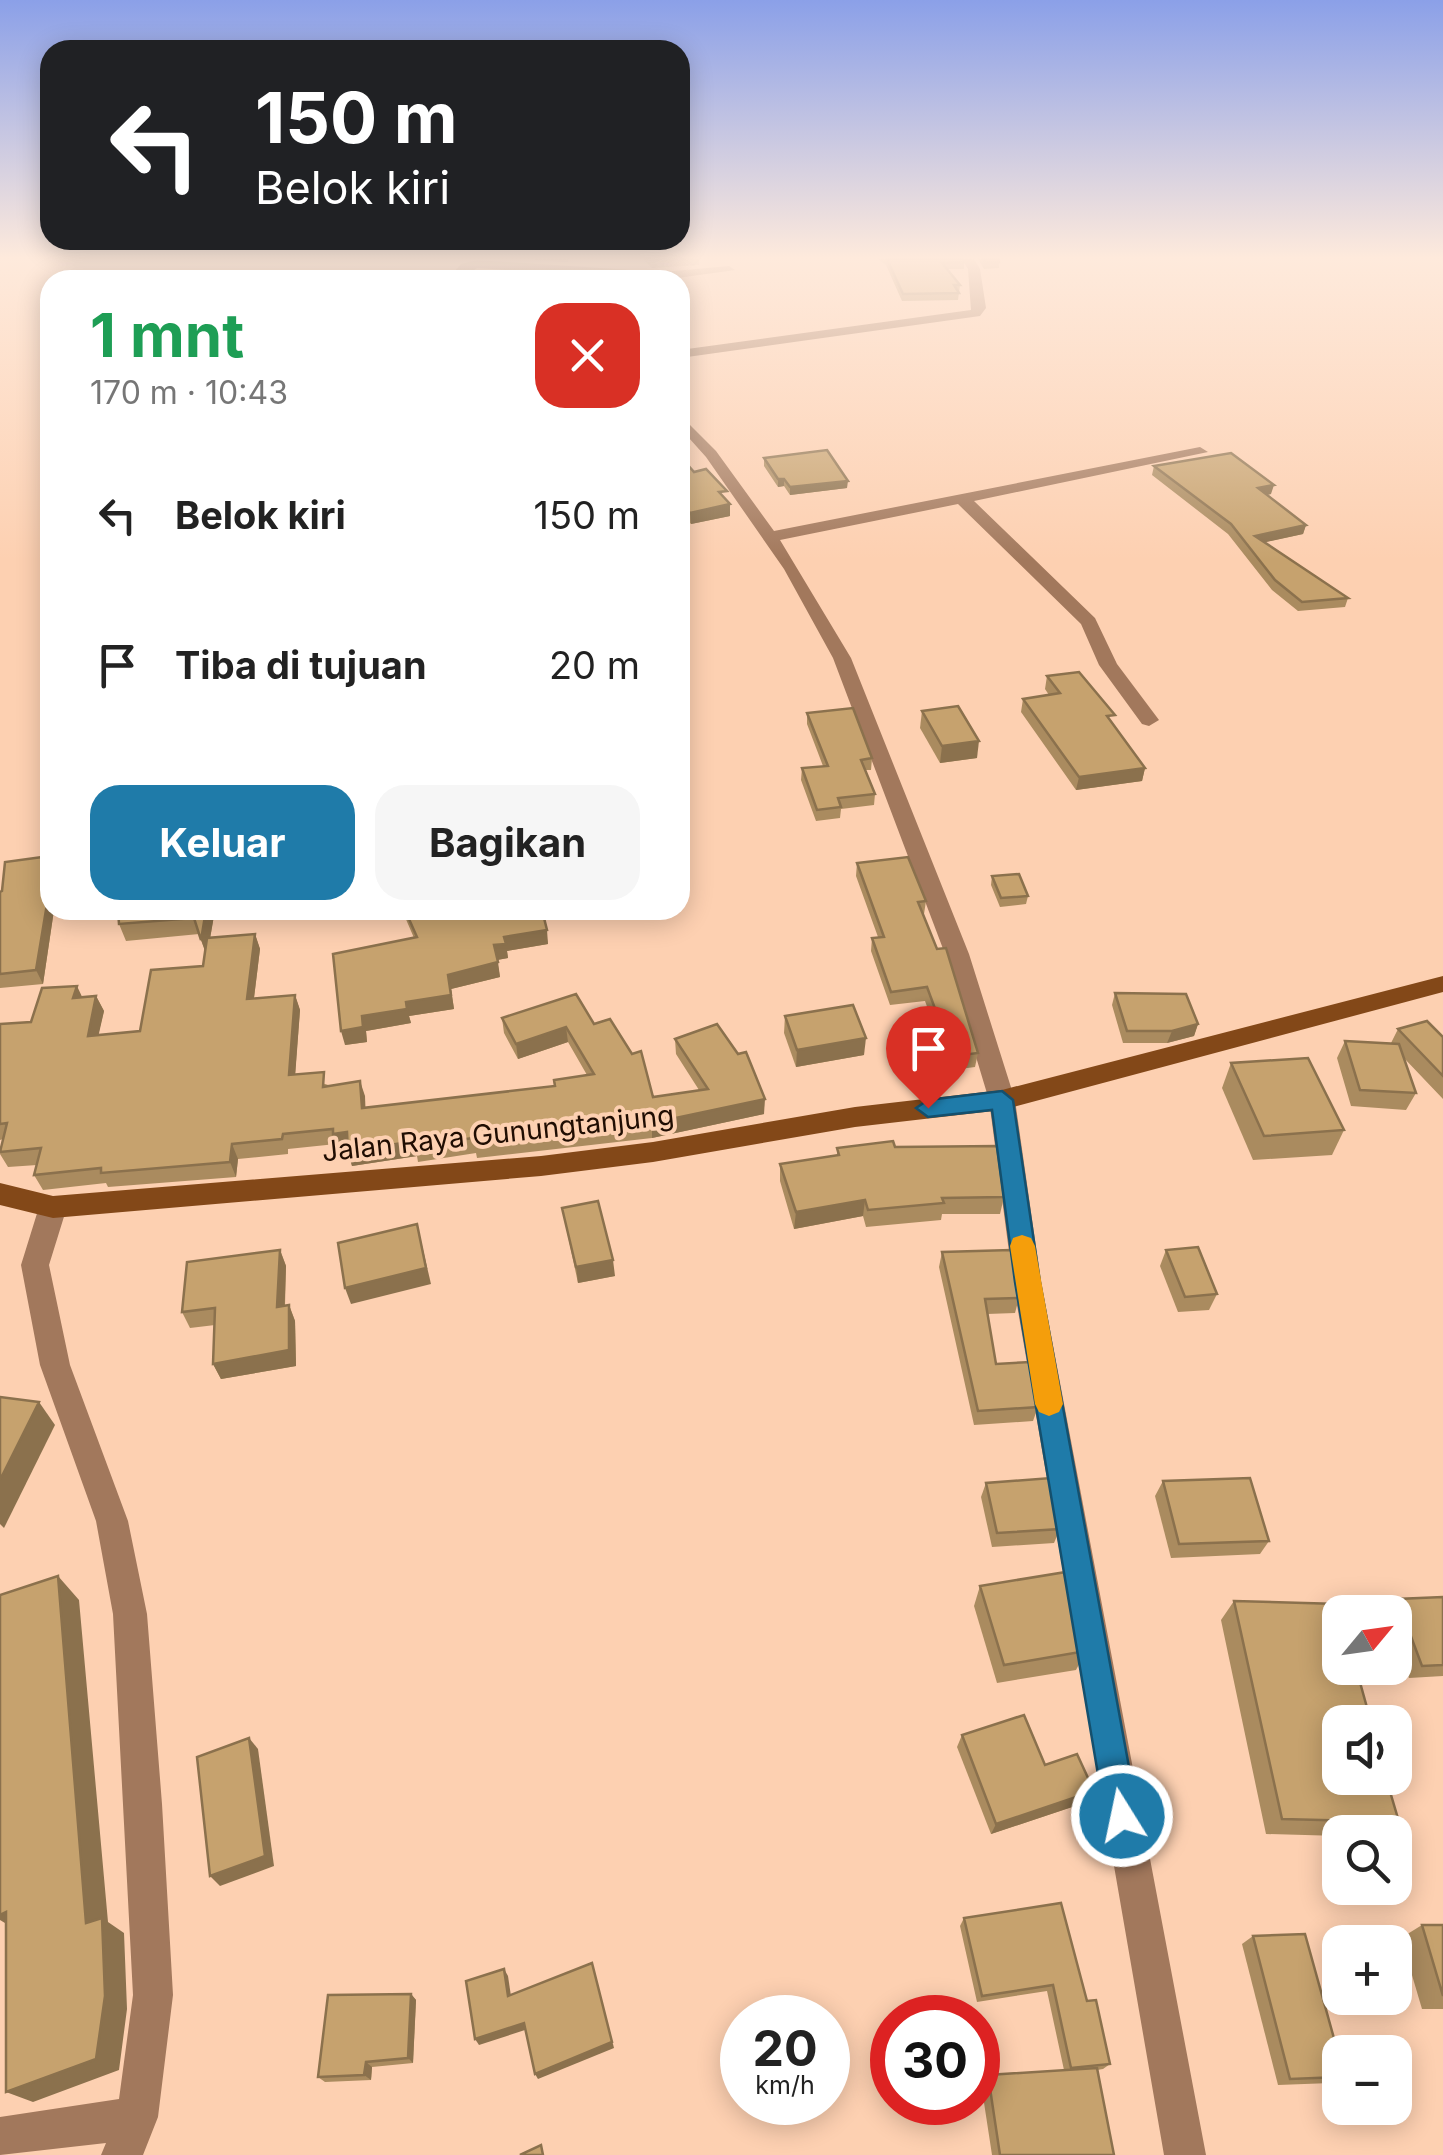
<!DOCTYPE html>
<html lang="id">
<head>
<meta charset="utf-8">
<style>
	body { margin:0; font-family:Inter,sans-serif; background:#f6f6f6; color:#222; height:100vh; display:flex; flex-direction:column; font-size:38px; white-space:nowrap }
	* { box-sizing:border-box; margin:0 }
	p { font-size:32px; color:#767676 }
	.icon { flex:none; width:55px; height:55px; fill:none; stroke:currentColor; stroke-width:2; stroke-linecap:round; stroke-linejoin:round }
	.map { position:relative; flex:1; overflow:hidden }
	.side { position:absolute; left:40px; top:270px; width:650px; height:650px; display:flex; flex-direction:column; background:#fff; border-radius:30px; box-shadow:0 5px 25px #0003 }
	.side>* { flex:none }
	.top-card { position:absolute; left:40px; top:40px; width:650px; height:210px; border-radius:30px; box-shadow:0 5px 25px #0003; background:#202124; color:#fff; overflow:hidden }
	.needle { width:65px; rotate:61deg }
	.fabs { position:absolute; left:1322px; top:1595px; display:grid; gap:20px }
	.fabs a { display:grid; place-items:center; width:90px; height:90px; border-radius:20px; background:#fff; box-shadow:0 5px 25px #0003; font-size:50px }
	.speed { position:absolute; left:720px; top:1995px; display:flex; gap:20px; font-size:50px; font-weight:700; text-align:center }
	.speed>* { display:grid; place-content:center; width:130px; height:130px; border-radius:50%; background:#fff; box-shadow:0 5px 25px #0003; line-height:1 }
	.speed small { font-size:25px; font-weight:400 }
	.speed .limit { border:15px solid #d22; background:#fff; color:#111 }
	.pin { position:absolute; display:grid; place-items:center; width:85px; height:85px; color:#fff; margin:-102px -42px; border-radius:50% 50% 50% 0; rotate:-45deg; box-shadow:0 0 10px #0007 }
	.pin .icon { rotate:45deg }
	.me { position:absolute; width:110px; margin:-55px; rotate:350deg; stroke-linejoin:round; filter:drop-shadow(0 0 8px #0008) }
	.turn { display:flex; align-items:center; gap:35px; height:210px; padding:0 50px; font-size:45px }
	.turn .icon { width:130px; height:130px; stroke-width:2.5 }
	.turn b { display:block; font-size:70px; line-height:85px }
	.round { display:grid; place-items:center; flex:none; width:105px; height:105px; border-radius:30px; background:#f6f6f6 }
	.headline { display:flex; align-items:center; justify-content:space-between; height:170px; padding:0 50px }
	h1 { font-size:60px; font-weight:700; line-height:75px; color:#1e9e55 }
	.button { display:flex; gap:20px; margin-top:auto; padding:20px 50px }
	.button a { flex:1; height:115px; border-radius:30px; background:#1f7ba9; color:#fff; font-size:40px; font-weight:700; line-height:115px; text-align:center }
	.button a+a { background:#f6f6f6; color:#222 }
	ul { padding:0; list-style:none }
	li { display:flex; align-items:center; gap:30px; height:150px; padding:0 50px }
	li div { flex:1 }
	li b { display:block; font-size:38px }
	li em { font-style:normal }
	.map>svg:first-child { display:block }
</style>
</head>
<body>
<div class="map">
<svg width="1443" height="2155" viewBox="0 0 1443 2155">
	<rect width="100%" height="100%" fill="#fdd0b1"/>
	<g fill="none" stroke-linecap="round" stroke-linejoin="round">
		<g fill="#a2785c" fill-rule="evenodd">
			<polygon points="962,259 974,259 980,269 986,308 980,316 680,358 680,350 971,310 968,269"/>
			<polygon points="477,260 663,272 729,266 735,270 663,280 477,268 460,280 447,280 461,264"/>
			<polygon points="680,415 716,451 774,531 1200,447 1208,452 974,501 1095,618 1117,664 1159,720 1149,726 1142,724 1099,665 1081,624 958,504 780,540 851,658 969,954 1015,1100 1041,1282 1206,2155 1164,2155 1013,1282 989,1100 945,954 833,658 784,569 706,457 680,428"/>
			<polygon points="53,1196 63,1199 67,1207 49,1265 70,1365 128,1521 147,1614 162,1804 173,1995 158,2117 143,2155 101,2155 106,2143 0,2155 0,2117 119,2099 133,1995 113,1614 96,1521 40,1365 21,1265 39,1207 43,1199"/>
		</g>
		<polygon fill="#834818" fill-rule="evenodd" points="1443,976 1443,992 1002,1110 855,1127 653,1162 541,1176 53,1218 0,1205 0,1183 53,1196 541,1156 653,1142 855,1107 1002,1090"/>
	</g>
	<g fill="#aa8b5f">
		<polygon points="534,259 568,259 568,262 535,260"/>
		<polygon points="643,259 699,259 699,265 652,268"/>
		<polygon points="878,259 963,259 964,262 964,269 948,269 960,285 958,300 902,301 886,265"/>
		<polygon points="978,259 998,259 999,262 999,268 984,269"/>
		<polygon points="680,288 686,337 686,344 680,344"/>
		<polygon points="764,458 847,488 790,495 784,486 778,487 764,466"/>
		<polygon points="680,466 727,500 730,516 691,524 680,512"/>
		<polygon points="1154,466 1271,494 1267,495 1306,525 1303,534 1265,542 1348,598 1345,607 1298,611 1272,590 1228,534 1152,475"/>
		<polygon points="1047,676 1113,724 1145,768 1142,781 1076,790 1021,712 1023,699 1049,695 1045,689"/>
		<polygon points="922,711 977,758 940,763 920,728"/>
		<polygon points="807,713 872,758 871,770 865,770 875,794 874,805 841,809 840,818 816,821 801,780 802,768 823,766 807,724"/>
		<polygon points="857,863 926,901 924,914 923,914 978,1053 975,1067 929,1073 920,1049 922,1036 937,1034 925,1001 890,1005 871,951 872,938 878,937 856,876"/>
		<polygon points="992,876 1028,896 1026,904 1000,907 991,885"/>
		<polygon points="0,892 50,910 54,910 43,984 0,988"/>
		<polygon points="215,910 210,938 255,934 260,949 254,998 295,995 300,1010 295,1075 365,1096 365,1108 555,1086 587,1075 568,1042 518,1059 504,1033 502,1018 594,1024 653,1097 699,1090 676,1054 675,1039 764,1114 652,1138 477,1158 476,1153 418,1162 417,1156 352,1166 348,1147 338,1149 336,1144 288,1149 288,1154 238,1159 236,1177 108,1187 106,1183 43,1190 34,1175 37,1165 8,1167 0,1154 3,1139 0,1140 0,1024 31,1022 83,997 96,996 104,1011 98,1035 140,1031 203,966 205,951 199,934 126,941 119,924"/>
		<polygon points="402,910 461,910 465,918 515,910 554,910 542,912 548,944 507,951 508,958 497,960 500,977 451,989 454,1009 409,1016 411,1023 366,1031 367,1042 345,1045 414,938"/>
		<polygon points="1115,993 1198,1024 1194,1036 1167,1043 1123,1043 1112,1005"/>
		<polygon points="785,1016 864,1055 796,1067 784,1033"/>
		<polygon points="1398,1029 1443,1037 1443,1099 1403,1057 1416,1093 1406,1110 1351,1106 1337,1058 1345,1041 1391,1043"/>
		<polygon points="1231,1063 1344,1130 1332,1155 1253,1160 1222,1088"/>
		<polygon points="895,1147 1004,1197 1000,1214 942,1214 941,1220 866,1227 863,1216 794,1229 780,1181 780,1164 837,1155 837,1148"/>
		<polygon points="562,1208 615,1276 578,1283"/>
		<polygon points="280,1250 286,1266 285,1306 289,1305 295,1321 296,1366 221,1379 213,1364 215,1325 190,1328 182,1312"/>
		<polygon points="1166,1250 1217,1294 1209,1310 1178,1312 1160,1266"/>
		<polygon points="942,1252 1019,1298 1015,1313 987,1314 996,1364 1038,1407 1033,1421 974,1425 939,1267"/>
		<polygon points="1163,1481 1269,1541 1260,1554 1171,1558 1155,1496"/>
		<polygon points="986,1483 1060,1529 1054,1543 992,1547 981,1497"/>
		<polygon points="980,1586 1086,1651 1076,1670 997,1683 974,1606"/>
		<polygon points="1443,1597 1443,1676 1409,1678 1395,1640 1395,1612 1385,1612 1397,1599"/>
		<polygon points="1234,1601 1399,1822 1385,1832 1340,1832 1340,1836 1266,1834 1221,1620"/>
		<polygon points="962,1735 1094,1791 1087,1802 991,1834 957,1747"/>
		<polygon points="964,1918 1087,2001 1110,2064 1103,2069 1097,2070 1114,2155 992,2155 981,2083 988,2075 1064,2070 1047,1991 977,2002 960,1926"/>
		<polygon points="1422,1925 1443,1925 1443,2009 1422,2009 1401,1938"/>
		<polygon points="1253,1936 1340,2060 1340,2079 1331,2083 1278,2085 1242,1944"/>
		<polygon points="411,1994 416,2000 413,2063 372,2067 371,2080 325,2082 318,2077"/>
	</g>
	<g fill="#8b714d">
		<polygon points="778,479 784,479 784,486 778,487"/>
		<polygon points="848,481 847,488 790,495 790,487"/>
		<polygon points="1274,485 1271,494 1255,497 1258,488"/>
		<polygon points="730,504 730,516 691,524 690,513"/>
		<polygon points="1306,525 1303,534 1253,545 1255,536"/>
		<polygon points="979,741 977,758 940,763 942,746"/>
		<polygon points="1145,768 1142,781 1076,790 1079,777"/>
		<polygon points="50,886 50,910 54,910 43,984 36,970"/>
		<polygon points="206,910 215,910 207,956 201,940"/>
		<polygon points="547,930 548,944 507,951 508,958 497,960 494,945 504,937"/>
		<polygon points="255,934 260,949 252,1014 247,999"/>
		<polygon points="498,962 500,977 451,989 454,1009 409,1016 411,1023 366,1031 367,1042 345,1045 341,1031 362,1016 448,975"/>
		<polygon points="77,986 84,1001 73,998"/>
		<polygon points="295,995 300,1010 294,1091 289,1075"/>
		<polygon points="96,996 104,1011 95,1051 88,1036"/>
		<polygon points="1198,1024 1194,1036 1167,1043 1172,1031"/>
		<polygon points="566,1027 568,1042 518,1059 516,1044"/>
		<polygon points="866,1038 864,1055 796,1067 797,1050"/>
		<polygon points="360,1081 365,1096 366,1123 362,1108"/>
		<polygon points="765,1099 764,1114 652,1138 652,1123"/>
		<polygon points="347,1132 352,1147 338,1149 333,1134"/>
		<polygon points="414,1141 417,1156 352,1166 348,1152"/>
		<polygon points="232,1144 238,1159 236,1177 230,1162"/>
		<polygon points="865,1200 863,1216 794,1229 796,1212"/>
		<polygon points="417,1224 431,1284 351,1304 345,1288"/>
		<polygon points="280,1250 286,1266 284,1323 277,1307"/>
		<polygon points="613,1260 615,1276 578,1283 576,1267"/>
		<polygon points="289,1305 295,1321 296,1366 221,1379 213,1364"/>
		<polygon points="39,1402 55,1425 4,1528 0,1524 0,1480"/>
		<polygon points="58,1576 79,1600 108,1922 124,1933 127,2009 119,2070 33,2102 6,2092 86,1923"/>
		<polygon points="249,1738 258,1749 274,1866 220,1886 210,1876"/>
		<polygon points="1094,1791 1087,1802 991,1834 996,1824"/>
		<polygon points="6,1912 20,1932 0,1920 0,1915"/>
		<polygon points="592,1963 614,2048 538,2079 535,2074"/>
		<polygon points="504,1969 508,1976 512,2003 508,1996"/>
		<polygon points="411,1994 416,2000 413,2063 408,2058"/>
		<polygon points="524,2023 528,2029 479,2045 475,2039"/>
		<polygon points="366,2062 372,2067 371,2080 364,2075"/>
	</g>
	<g fill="#c6a26e" stroke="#8b714d" stroke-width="2.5">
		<polygon points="649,259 694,259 652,261"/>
		<polygon points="887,259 963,259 964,262 942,263 960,285 954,285 959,293 903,294"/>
		<polygon points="983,259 998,259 999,262 985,262"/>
		<polygon points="549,270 583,272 591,280 559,280"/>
		<polygon points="680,288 682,289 686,337 680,337"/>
		<polygon points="827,450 848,481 790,487 784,479 778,479 764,458"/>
		<polygon points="1231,453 1274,485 1258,488 1306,525 1255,536 1348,598 1302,602 1275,580 1231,524 1154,466"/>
		<polygon points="687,464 694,472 706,469 727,491 719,492 730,504 690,513 680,501 680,466"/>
		<polygon points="1079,672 1115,715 1107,716 1145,768 1079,777 1023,699 1060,693 1047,676"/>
		<polygon points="958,706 979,741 942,746 922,711"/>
		<polygon points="853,708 872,758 861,760 875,794 838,798 841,807 817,810 802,768 828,766 807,713"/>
		<polygon points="50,856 50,886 36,970 0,974 0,892 2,891 5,862"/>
		<polygon points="908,857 926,901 918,902 937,949 946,948 978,1053 931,1059 922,1036 944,1033 927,987 891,992 872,938 884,937 857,863"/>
		<polygon points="1019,874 1028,896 1001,898 992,876"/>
		<polygon points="118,910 206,910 201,940 194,918 119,924"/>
		<polygon points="405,910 461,910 465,918 515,910 542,910 547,930 504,937 506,944 494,945 498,962 448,975 451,995 406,1002 407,1009 362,1016 363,1027 341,1031 333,954 417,937"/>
		<polygon points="255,934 247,999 295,995 289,1075 324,1072 323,1087 360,1081 362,1108 555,1086 554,1080 594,1074 566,1027 516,1044 502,1018 576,994 594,1024 610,1019 632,1054 641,1051 653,1097 708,1089 675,1039 717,1024 738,1054 746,1052 765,1099 652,1123 474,1143 473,1138 414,1147 414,1141 348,1152 347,1132 333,1134 333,1129 283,1134 282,1139 232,1144 230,1162 101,1173 101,1168 34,1175 41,1148 0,1152 7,1123 0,1124 0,1024 31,1022 42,988 77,986 73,998 96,996 88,1036 140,1031 151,970 203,966 207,938"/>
		<polygon points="1115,993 1186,994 1198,1024 1172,1031 1127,1031"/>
		<polygon points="853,1005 866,1038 797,1050 785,1016"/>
		<polygon points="1427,1021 1443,1037 1443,1076 1398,1029"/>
		<polygon points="1345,1041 1399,1044 1416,1093 1360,1090"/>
		<polygon points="1308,1058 1344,1130 1264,1136 1231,1063"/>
		<polygon points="893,1141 895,1147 997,1146 1004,1197 942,1198 944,1203 868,1210 865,1200 796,1212 780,1164 839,1155 837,1148"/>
		<polygon points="598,1201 613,1260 576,1267 562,1208"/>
		<polygon points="417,1224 426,1268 345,1288 338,1243"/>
		<polygon points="1198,1247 1217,1294 1185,1297 1166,1250"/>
		<polygon points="280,1250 277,1307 289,1305 289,1350 213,1364 215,1308 182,1312 187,1262"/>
		<polygon points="1011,1250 1019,1298 985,1299 996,1364 1030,1362 1038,1407 978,1411 942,1252"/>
		<polygon points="0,1397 39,1402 0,1480"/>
		<polygon points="1051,1478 1060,1529 997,1533 986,1483"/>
		<polygon points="1250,1478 1269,1541 1179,1544 1163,1481"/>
		<polygon points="1072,1571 1086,1651 1004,1665 980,1586"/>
		<polygon points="58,1576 86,1923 102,1918 105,1996 96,2059 6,2092 6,1912 0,1915 0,1595"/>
		<polygon points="1443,1597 1443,1665 1422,1666 1397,1599"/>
		<polygon points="1234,1601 1339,1604 1341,1612 1340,1612 1340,1668 1356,1668 1371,1722 1340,1722 1340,1778 1386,1778 1399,1822 1282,1819"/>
		<polygon points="1024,1715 1045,1765 1077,1754 1094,1791 996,1824 962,1735"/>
		<polygon points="249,1738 265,1856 210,1876 197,1757"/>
		<polygon points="1061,1903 1087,2001 1096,2000 1110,2064 1071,2068 1053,1985 982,1996 964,1918"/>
		<polygon points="1422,1925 1443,1925 1443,1996"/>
		<polygon points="1305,1934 1340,2060 1340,2077 1290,2079 1253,1936"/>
		<polygon points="592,1963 612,2042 535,2074 524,2023 475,2039 466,1981 504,1969 508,1996"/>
		<polygon points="411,1994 408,2058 366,2062 364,2075 318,2077 328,1995"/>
		<polygon points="1097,2068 1114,2155 1000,2155 988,2075"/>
		<polygon points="541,2145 543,2155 520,2155"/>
	</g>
	<linearGradient id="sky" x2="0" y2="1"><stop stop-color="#8ba0e8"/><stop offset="0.46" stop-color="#feeadc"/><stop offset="1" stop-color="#feeadc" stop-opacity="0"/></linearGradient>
	<rect width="1443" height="560" fill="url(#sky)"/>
	<polygon fill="#1f7ba9" stroke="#14506e" stroke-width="2.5" points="1002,1091 1013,1100 1040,1282 1138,1816 1134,1827 1122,1832 1110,1827 1105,1816 1015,1282 992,1110 928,1117 916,1108 928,1100"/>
	<polygon fill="#f59e0b" points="1022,1235 1031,1238 1035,1246 1063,1404 1059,1412 1049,1416 1039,1412 1035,1404 1010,1246 1013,1238"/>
	<g text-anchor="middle" stroke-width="8" stroke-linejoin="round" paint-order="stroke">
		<g font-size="28" fill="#200d02" stroke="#fdd0b1">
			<text transform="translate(498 1133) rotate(-6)" y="10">Jalan Raya Gunungtanjung</text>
		</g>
	</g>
</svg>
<div class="fabs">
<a><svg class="needle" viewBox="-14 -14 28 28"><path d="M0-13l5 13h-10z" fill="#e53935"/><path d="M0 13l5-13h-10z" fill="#767676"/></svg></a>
<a><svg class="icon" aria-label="sound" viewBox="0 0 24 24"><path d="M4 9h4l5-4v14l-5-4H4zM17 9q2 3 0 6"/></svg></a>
<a><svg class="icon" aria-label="search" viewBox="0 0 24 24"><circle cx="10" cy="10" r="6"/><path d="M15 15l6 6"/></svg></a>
<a>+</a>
<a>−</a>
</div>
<div class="speed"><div>20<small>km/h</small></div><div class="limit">30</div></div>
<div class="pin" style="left:928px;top:1108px;background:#d93025"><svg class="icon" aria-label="arrive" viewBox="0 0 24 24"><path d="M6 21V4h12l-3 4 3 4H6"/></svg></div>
<svg class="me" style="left:1122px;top:1816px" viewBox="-20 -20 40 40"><circle r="17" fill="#1f7ba9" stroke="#fff" stroke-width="3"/><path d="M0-11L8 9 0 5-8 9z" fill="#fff"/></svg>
<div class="top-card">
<div class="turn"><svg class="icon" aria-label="left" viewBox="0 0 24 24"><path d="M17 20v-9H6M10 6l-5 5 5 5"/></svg><div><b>150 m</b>Belok kiri</div></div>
</div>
<section class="side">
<div class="headline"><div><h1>1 mnt</h1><p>170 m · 10:43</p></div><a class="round" style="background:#d93025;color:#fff"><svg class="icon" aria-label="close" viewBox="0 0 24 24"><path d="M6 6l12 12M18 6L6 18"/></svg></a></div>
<ul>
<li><svg class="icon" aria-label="left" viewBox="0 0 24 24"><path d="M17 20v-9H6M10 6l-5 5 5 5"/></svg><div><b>Belok kiri</b></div><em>150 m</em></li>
<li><svg class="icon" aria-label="arrive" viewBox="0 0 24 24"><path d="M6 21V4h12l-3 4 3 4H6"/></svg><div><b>Tiba di tujuan</b></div><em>20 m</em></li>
</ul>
<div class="button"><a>Keluar</a><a>Bagikan</a></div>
</section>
</div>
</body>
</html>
